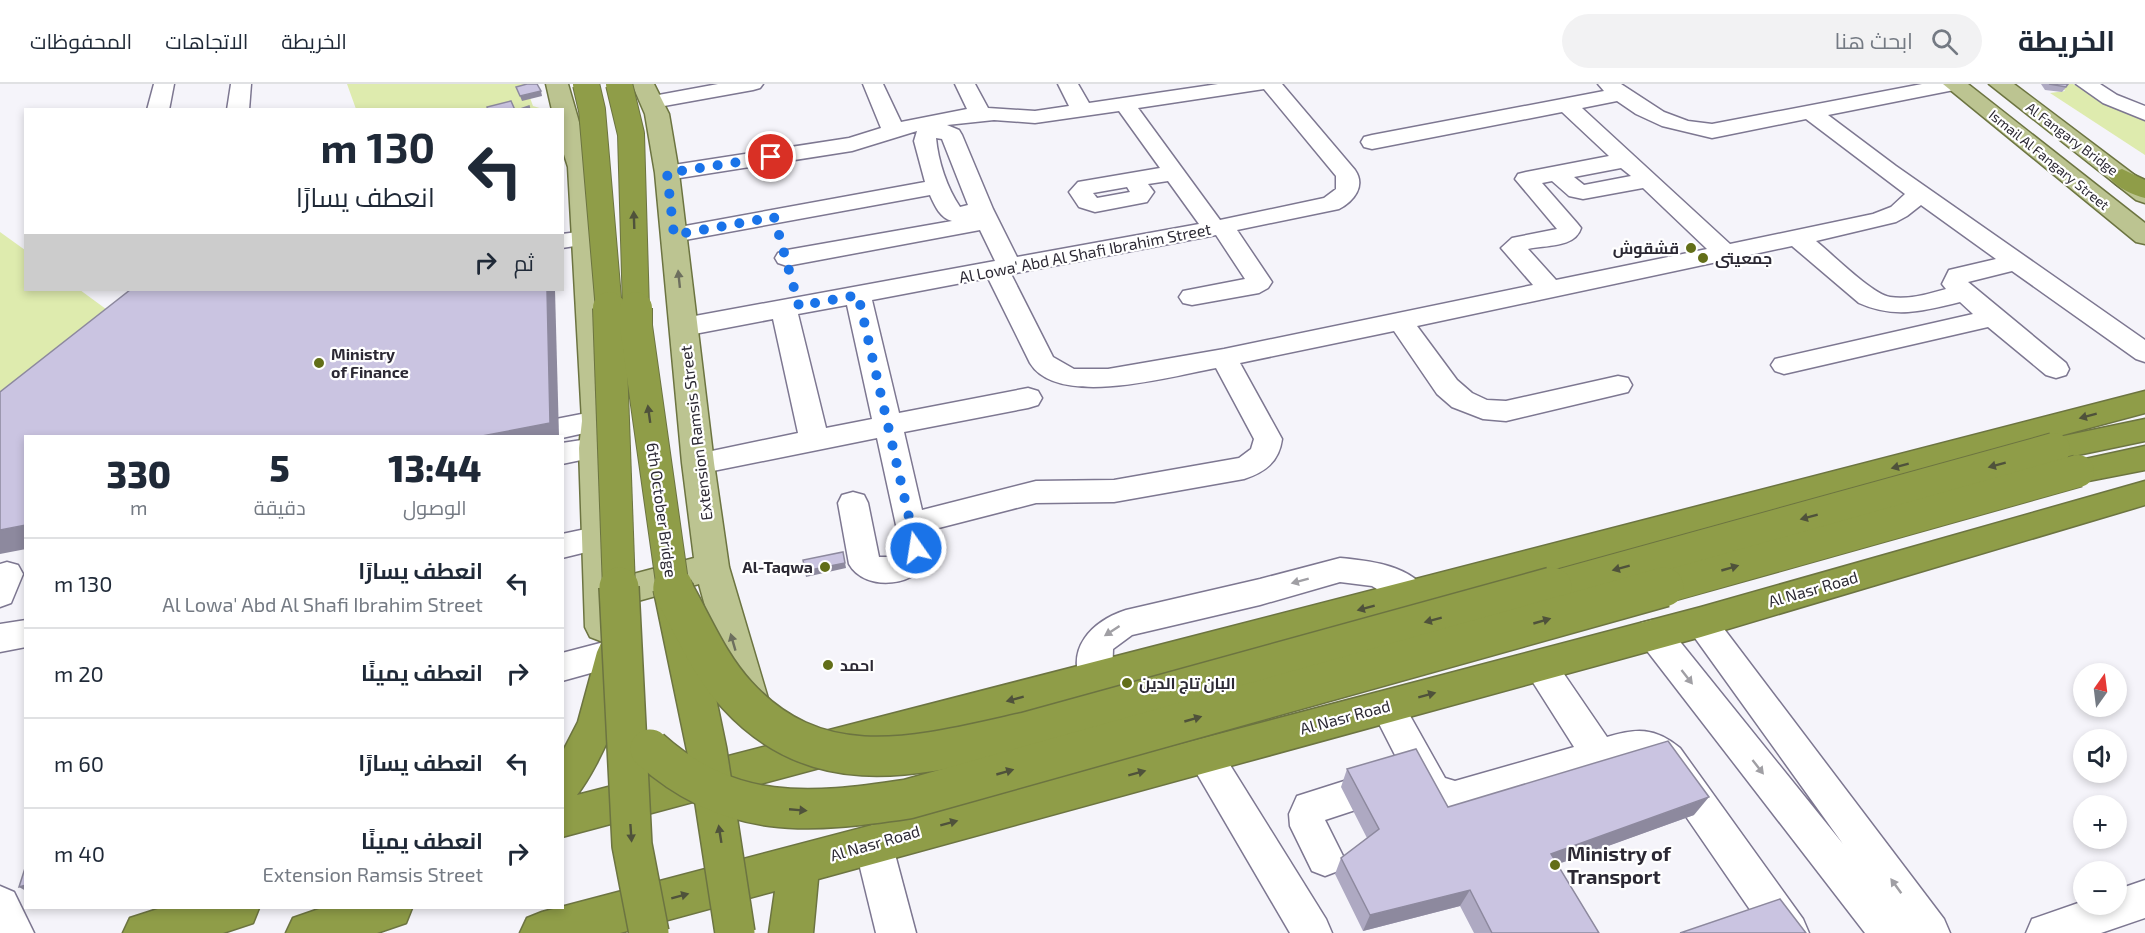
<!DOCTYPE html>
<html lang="ar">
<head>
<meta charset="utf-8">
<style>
	body { margin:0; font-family:"Exo 2",Cairo,sans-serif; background:#f2f2f3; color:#1f2937; direction:rtl; height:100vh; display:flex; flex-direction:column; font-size:22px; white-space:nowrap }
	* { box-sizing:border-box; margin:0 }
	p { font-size:20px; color:#747a83 }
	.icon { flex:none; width:33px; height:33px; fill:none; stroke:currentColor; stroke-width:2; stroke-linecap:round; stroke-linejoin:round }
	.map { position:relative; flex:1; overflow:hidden; direction:ltr }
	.sheet { position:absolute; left:24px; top:351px; width:540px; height:474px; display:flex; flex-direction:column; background:#fff; border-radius:0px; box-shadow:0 3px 9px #0003; direction:rtl }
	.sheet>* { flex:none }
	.hud { position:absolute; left:24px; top:24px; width:540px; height:183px; border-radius:0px; box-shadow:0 3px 9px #0003; direction:rtl; background:#fff; color:#1f2937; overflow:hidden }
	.needle { width:39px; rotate:14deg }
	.controls { position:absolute; left:2073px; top:579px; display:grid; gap:12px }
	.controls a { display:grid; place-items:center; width:54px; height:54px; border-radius:50%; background:#fff; box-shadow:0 3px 9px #0003; font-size:30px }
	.pin { position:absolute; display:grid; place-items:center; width:51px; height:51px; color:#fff; margin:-26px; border:3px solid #fff; border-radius:50%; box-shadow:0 2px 6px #0007 }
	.me { position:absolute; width:66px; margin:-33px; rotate:347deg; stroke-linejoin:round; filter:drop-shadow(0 0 4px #0008) }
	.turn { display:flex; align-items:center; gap:21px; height:126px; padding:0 30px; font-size:27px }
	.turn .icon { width:78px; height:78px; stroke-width:2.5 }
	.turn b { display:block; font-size:42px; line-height:51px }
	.then { display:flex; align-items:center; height:57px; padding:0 30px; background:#0003; gap:12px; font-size:22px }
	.eta { display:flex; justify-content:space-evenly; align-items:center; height:102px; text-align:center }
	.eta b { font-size:36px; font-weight:800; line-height:42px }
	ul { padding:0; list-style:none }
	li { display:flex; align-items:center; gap:18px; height:90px; padding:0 30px; border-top:2px solid #e0e1e3 }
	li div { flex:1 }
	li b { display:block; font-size:22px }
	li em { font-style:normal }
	header { display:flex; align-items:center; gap:36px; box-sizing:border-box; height:84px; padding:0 30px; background:#fff; border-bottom:2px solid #e0e1e3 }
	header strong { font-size:28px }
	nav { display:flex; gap:33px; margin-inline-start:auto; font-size:21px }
	.search { width:420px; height:54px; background:#f2f2f3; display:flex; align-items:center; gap:15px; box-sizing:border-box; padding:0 21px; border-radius:33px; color:#747a83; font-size:22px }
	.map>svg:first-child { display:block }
</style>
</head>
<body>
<header>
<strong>الخريطة</strong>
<div class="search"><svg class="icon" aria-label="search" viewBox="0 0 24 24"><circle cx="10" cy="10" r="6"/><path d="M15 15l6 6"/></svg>ابحث هنا</div>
<nav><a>الخريطة</a><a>الاتجاهات</a><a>المحفوظات</a></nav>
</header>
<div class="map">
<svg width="2145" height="849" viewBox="0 0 2145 849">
	<rect width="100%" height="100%" fill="#f5f4fa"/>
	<g fill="#deebae">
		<polygon points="347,0 525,0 533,22 543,25 356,25"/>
		<polygon points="2060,0 2073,0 2111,22 2145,34 2145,71 2050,9 2065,7"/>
		<polygon points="0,148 25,166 26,206 80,206 110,228 0,311"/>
	</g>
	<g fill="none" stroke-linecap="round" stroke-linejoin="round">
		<defs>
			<g id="minor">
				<polygon points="154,0 174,0 169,26 147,26"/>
				<polygon points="231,0 251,0 249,26 227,26"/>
				<polygon points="718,0 763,0 760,4 753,6 653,24 646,22 642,18 646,14 653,12"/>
				<path d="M863,0H883L901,38L967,25L955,0H975L988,24L1035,27L1069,22L1058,0H1078L1089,19L1218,0H1282L1355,86C1366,102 1354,117 1339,125L1237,146L1272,198L1268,204L1259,209L1192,221L1183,219L1179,213L1183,207L1245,195L1216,151L1011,190L1053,273L1074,285H1108L1224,265L1533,201L1501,164L1512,154L1557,145L1515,95L1518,90L1526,88L1609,72L1562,28L1372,65L1364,63L1361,58L1364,53L1372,51L1604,7L1598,0H1621L1664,28L1688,37L1712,40L1922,0H1964L1961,4L1954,6L1828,31L1896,82L2145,256V278L2136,275L2012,187L1968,198L2066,279L2069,285L2066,291L2056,294L2046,291L1988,243L1784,290L1775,287L1771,281L1775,275L1973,230L1960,218C1924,227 1894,235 1859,219L1792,162L1417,242L1457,296L1472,309L1487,316L1506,317L1618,292L1628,294L1632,301L1628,308L1506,337L1483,335L1452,323L1437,310L1394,247L1240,279L1282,355C1279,378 1265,388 1244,395L1114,418L1036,419L927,447C929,455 933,463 930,471C921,503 865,509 849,480L838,419L842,411L853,408L864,411L868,419L879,473H893L899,469L901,464L877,354L698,390L688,386L683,379L688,372L798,349L773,235L684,252L675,249L671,243L675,237L684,234L995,177L980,146L787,182L778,179L775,174L778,169L787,166L952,137C940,134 935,122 930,111L674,158L666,156L662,151L666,146L674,144L925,98L914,57L917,47L852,67L667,96L659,94L656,89L659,84L667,82L849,54L881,44ZM1264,5L1336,92V105L1324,114L1220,136L1138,24ZM1617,17L1636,30L1662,42L1712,54L1806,35L1905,110L1891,123L1873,130L1730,160L1582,24ZM1119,27L1160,84L1078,98L1069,108L1079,123L1095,128L1147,118L1154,108L1148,100L1168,97L1199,140L1017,173L993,125L962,51L959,46L947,41L994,36L1035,39ZM936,54L942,55L968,121L960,123C947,104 938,77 936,54ZM1621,84L1631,92L1584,101L1574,93ZM1552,97L1569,112L1583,115L1643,104L1707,165L1556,196L1528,165C1545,161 1575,164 1581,144L1577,139L1542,99ZM1127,103L1130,108L1097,114L1093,109ZM1921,121L1996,175L1949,186L1942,200L1946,205C1928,210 1909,216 1890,213C1872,210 1832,170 1816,157L1896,138L1907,132ZM988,194L1030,279C1058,325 1172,292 1216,284L1254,355L1251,365L1239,374L1114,396L1036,397L922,426L904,348L1028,324L1038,321L1042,314L1038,307L1028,304L899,329L872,216ZM847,221L872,335L826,344L798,230Z"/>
				<polygon points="2076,0 2100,0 2117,11 2145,22 2145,36 2103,19"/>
				<polygon points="585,147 594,149 597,154 594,159 562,164 562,150"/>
				<polygon points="597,327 607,330 611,337 607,344 562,354 506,352 510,345 520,342"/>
				<polygon points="595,354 605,357 609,364 605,371 562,380 562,359"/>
				<polygon points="600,442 611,446 615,454 611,462 562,474 562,450"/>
				<path d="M1340,474C1370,477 1413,481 1429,511L1424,520L1413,524L1402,520L1372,502L1340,498L1260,521L1132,551L1113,565L1112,593L1107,603L1095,607L1083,603C1064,565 1092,537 1126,526L1260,495Z"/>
				<polygon points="7,478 18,481 23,490 11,519 0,523 0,480"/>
				<polygon points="1701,525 1712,529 1944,835 1950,849 1865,849 1641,559 1637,549 1641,539 1653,536 1665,539 1843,760 1690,547 1685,538 1690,529"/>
				<polygon points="26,536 26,563 0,568 0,540"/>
				<polygon points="604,558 616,562 621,572 616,582 562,597 562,569"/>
				<path d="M1539,567L1551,571L1607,653C1636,644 1655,643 1680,664L1803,835L1809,849H1766L1654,686L1643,678L1632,677L1455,731L1447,732L1419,718L1370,622L1375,612L1387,607L1399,612L1445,694L1455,697L1574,663L1522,581L1527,571Z"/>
				<polygon points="1204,655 1217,660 1326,835 1332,849 1290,849 1186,671 1191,660"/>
				<polygon points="1385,684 1398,688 1403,700 1398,712 1325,736 1344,774 1338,787 1325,792 1312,787 1290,742 1289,730 1297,712"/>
				<polygon points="873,741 886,747 892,759 916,849 876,849 854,759 860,747"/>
				<polygon points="2145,796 2145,834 2101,849 2026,849 2032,835 2084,817 2084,820 2116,820 2116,806"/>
				<polygon points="0,802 14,808 34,849 0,849"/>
			</g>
			<g id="major">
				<polygon points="546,0 568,0 592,83 612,337 611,364 618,494 694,474 682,379 655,89 645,30 632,0 654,0 669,30 679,89 714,379 729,483 772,628 766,640 753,644 740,640 734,628 699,500 620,522 621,543 616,553 603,558 590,553 585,543 579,364 582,337 568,83 562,64 562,26 552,26"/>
				<polygon points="1943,0 1968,0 2145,139 2145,160 2136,158"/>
				<polygon points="1989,0 2014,0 2145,99 2145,119 2136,116"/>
			</g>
			<g id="highway">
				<path d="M2122,85L2145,96V114C2133,111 2117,104 2109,93L2113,88Z"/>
				<path d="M2145,307V329L562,753V669L578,638L597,568L602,557L615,553L628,557C644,589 599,683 577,711Z"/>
				<polygon points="2145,335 2145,357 2054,376 2043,373 2038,365 2043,357 2054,354"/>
				<polygon points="2145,362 2145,386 2078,399 2067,395 2062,387 2067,379"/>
				<polygon points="2145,397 2145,421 1701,553 818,795 813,849 769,849 775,807 620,849 520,849 527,834 542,828 1701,523"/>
				<polygon points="161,824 259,824 253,839 223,849 123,849 130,834"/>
				<polygon points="322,824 412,824 406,839 377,849 286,849 293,834"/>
			</g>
		</defs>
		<use href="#minor" stroke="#7d7791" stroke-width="3"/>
		<use href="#major" stroke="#6c7441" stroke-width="3"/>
		<use href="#highway" stroke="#6c7441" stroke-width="3"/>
		<use href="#minor" fill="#fff" fill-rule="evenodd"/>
		<use href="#major" fill="#bcc491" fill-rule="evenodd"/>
		<use href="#highway" fill="#8f9d48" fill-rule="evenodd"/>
		<defs>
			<g id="highway-bridge-far2">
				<polyline points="586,0 592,26 609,226"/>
				<polyline points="619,0 631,50 636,226"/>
			</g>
			<g id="highway-bridge-far1">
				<polyline points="609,224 619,505"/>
				<polyline points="636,224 636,242 673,505"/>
				<polyline points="1547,505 2054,365"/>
				<polyline points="1658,505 2078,387"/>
			</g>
			<g id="highway-bridge">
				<polyline points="619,503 632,761 649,849"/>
				<polyline points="673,503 707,667 735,849"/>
				<path d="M673,506C693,541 709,581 737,611C820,702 921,671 1026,648L1552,503"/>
				<path d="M650,665C730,737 809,730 908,715L1664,503"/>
			</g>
		</defs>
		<use href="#highway-bridge-far2" stroke="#6c7441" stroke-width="28" stroke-linecap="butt"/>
		<use href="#highway-bridge-far1" stroke="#6c7441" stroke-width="34" stroke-linecap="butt"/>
		<use href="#highway-bridge" stroke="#6c7441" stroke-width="42" stroke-linecap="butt"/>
		<use href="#highway-bridge-far2" stroke="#8f9d48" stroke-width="26"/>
		<use href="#highway-bridge-far1" stroke="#8f9d48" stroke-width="32"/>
		<use href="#highway-bridge" stroke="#8f9d48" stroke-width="39"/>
	</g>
	<g fill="#aea9c2">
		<polygon points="2041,0 2069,0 2062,8 2045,6"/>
		<polygon points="1347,685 1448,723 1694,731 1557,780 1599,849 1474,849 1460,822 1363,847 1335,790 1341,774 1367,754 1341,703"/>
	</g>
	<g fill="#8d899e">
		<polygon points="541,7 542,12 522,17 520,12"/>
		<polygon points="547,206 555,206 559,352 482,352"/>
		<polygon points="26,441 26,465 0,470 0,446"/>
		<polygon points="843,468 846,484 806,493 805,487"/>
		<polygon points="1709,713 1694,731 1539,787 1551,770"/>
		<polygon points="26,801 26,807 19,803"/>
		<polygon points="1470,806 1460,822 1363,847 1370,831"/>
	</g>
	<g fill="#cac4e1" stroke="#8d899e" stroke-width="1.5">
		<polygon points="527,0 537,0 541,7 520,12 516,3"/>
		<polygon points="2049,0 2068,0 2066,3"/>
		<polygon points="511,17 515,26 488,26 487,23"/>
		<polygon points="529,22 530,26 520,26 520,25"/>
		<polygon points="130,206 547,206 550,339 482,352 26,352 26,441 0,446 0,308"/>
		<polygon points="843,468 845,479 805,487 803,476"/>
		<polygon points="1668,657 1709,713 1551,770 1599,849 1492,849 1470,806 1370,831 1341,774 1379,745 1347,685 1416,665 1448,723"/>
		<polygon points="26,781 26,801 19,803"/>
		<polygon points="1780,815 1806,849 1680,849"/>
	</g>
	<defs><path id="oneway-solid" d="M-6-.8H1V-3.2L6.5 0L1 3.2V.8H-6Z" transform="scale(1.5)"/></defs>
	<g fill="#4f523b">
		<use href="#oneway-solid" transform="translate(634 136) rotate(-92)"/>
		<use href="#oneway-solid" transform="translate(649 330) rotate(-98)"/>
		<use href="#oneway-solid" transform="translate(2088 332) rotate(165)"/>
		<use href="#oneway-solid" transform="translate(1997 381) rotate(165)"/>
		<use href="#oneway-solid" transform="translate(1900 382) rotate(165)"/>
		<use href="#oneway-solid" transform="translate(1809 433) rotate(165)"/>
		<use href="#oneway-solid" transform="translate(1621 484) rotate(165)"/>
		<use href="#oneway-solid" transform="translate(1730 484) rotate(-16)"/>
		<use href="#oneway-solid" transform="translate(1366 524) rotate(165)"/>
		<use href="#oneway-solid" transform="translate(1433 536) rotate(165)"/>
		<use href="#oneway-solid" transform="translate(1542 537) rotate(-16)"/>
		<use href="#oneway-solid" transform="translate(1427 611) rotate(-15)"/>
		<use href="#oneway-solid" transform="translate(1015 615) rotate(165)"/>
		<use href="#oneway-solid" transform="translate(1193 635) rotate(-16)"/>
		<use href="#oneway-solid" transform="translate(1005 688) rotate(-16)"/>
		<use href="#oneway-solid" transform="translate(1137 689) rotate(-15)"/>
		<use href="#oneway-solid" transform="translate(798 726) rotate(5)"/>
		<use href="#oneway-solid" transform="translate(949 739) rotate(-15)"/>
		<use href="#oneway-solid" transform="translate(631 749) rotate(86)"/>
		<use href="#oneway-solid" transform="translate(720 750) rotate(-99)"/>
		<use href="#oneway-solid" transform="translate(680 812) rotate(-15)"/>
	</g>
	<g fill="#6d6f5e">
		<use href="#oneway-solid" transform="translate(679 195) rotate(-96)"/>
		<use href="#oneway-solid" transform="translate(733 558) rotate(-106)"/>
	</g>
	<g fill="#a09fa4">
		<use href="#oneway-solid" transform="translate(1300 497) rotate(165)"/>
		<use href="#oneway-solid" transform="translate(1112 547) rotate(147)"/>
		<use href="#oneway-solid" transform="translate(1687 593) rotate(52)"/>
		<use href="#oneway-solid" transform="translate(1758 683) rotate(52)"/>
		<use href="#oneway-solid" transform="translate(1896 802) rotate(-126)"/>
	</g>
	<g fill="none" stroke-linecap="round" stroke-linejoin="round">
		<polyline stroke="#1a73e8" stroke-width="10" stroke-dasharray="0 18" points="771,73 667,89 674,151 774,133 799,222 858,211 916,464"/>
	</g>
	<g fill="#626e18" stroke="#fff" stroke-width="2">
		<circle cx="1691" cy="164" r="6"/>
		<circle cx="1703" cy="174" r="6"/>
		<circle cx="319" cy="279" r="6"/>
		<circle cx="825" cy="483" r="6"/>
		<circle cx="828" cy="581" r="6"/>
		<circle cx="1127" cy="599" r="6"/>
		<circle cx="1555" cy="781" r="6"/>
	</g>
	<g text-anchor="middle" stroke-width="4.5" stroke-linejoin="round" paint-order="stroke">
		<g font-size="14" fill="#2c2934" stroke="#fff">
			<text transform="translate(2072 55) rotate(37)" y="5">Al Fangary Bridge</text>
			<text transform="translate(2049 76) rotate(39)" y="5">Ismail Al Fangary Street</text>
		</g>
		<g font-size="16" font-weight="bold" fill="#2c2934" stroke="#fff" text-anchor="start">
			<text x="1679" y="170" text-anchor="end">قشقوش</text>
			<text x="1715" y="180">جمعيتى</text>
			<text x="331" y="276">Ministry<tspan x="331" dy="18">of Finance</tspan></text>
			<text x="813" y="489" text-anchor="end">Al-Taqwa</text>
			<text x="840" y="587">احمد</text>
			<text x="1139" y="605">البان تاج الدين</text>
		</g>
		<g font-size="16" fill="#2c2934" stroke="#fff">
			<text transform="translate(1085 169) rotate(-11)" y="6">Al Lowa' Abd Al Shafi Ibrahim Street</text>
			<text transform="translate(696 349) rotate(-97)" y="6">Extension Ramsis Street</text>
			<text transform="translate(662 426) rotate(82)" y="6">6th October Bridge</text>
			<text transform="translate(1813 505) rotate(-16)" y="6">Al Nasr Road</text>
			<text transform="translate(1345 633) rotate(-15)" y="6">Al Nasr Road</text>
			<text transform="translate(875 759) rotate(-16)" y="6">Al Nasr Road</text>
		</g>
		<g font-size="20" font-weight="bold" fill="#2c2934" stroke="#fff" text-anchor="start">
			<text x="1567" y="777">Ministry of<tspan x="1567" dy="23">Transport</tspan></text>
		</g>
	</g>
</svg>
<div class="controls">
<a><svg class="needle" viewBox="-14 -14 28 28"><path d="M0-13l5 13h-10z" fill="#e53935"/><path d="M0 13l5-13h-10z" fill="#747a83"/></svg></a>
<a><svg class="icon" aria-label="sound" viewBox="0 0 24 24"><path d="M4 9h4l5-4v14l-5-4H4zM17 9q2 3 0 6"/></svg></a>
<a>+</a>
<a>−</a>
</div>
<div class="pin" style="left:771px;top:73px;background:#d93025"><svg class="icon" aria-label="arrive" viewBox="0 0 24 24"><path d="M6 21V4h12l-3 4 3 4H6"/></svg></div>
<svg class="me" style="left:916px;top:464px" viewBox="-20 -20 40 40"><circle r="17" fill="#1a73e8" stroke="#fff" stroke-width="3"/><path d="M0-11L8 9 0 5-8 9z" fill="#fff"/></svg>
<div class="hud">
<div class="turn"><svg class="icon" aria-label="left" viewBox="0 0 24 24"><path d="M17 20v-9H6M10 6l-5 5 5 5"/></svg><div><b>130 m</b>انعطف يسارًا</div></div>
<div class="then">ثم<svg class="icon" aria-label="right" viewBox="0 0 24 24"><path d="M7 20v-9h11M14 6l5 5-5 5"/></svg></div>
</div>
<section class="sheet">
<div class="eta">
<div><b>13:44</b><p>الوصول</p></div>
<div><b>5</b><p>دقيقة</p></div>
<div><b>330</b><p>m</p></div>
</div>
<ul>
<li><svg class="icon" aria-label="left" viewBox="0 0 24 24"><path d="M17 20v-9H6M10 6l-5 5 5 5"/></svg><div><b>انعطف يسارًا</b><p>Al Lowa' Abd Al Shafi Ibrahim Street</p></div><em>130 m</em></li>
<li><svg class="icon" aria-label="right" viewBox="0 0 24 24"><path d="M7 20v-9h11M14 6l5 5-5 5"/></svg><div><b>انعطف يمينًا</b></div><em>20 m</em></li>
<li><svg class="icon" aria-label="left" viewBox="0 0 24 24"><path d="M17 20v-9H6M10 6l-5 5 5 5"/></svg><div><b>انعطف يسارًا</b></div><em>60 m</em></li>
<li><svg class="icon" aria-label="right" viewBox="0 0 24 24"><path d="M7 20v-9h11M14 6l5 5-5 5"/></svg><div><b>انعطف يمينًا</b><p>Extension Ramsis Street</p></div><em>40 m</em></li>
</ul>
</section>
</div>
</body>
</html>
